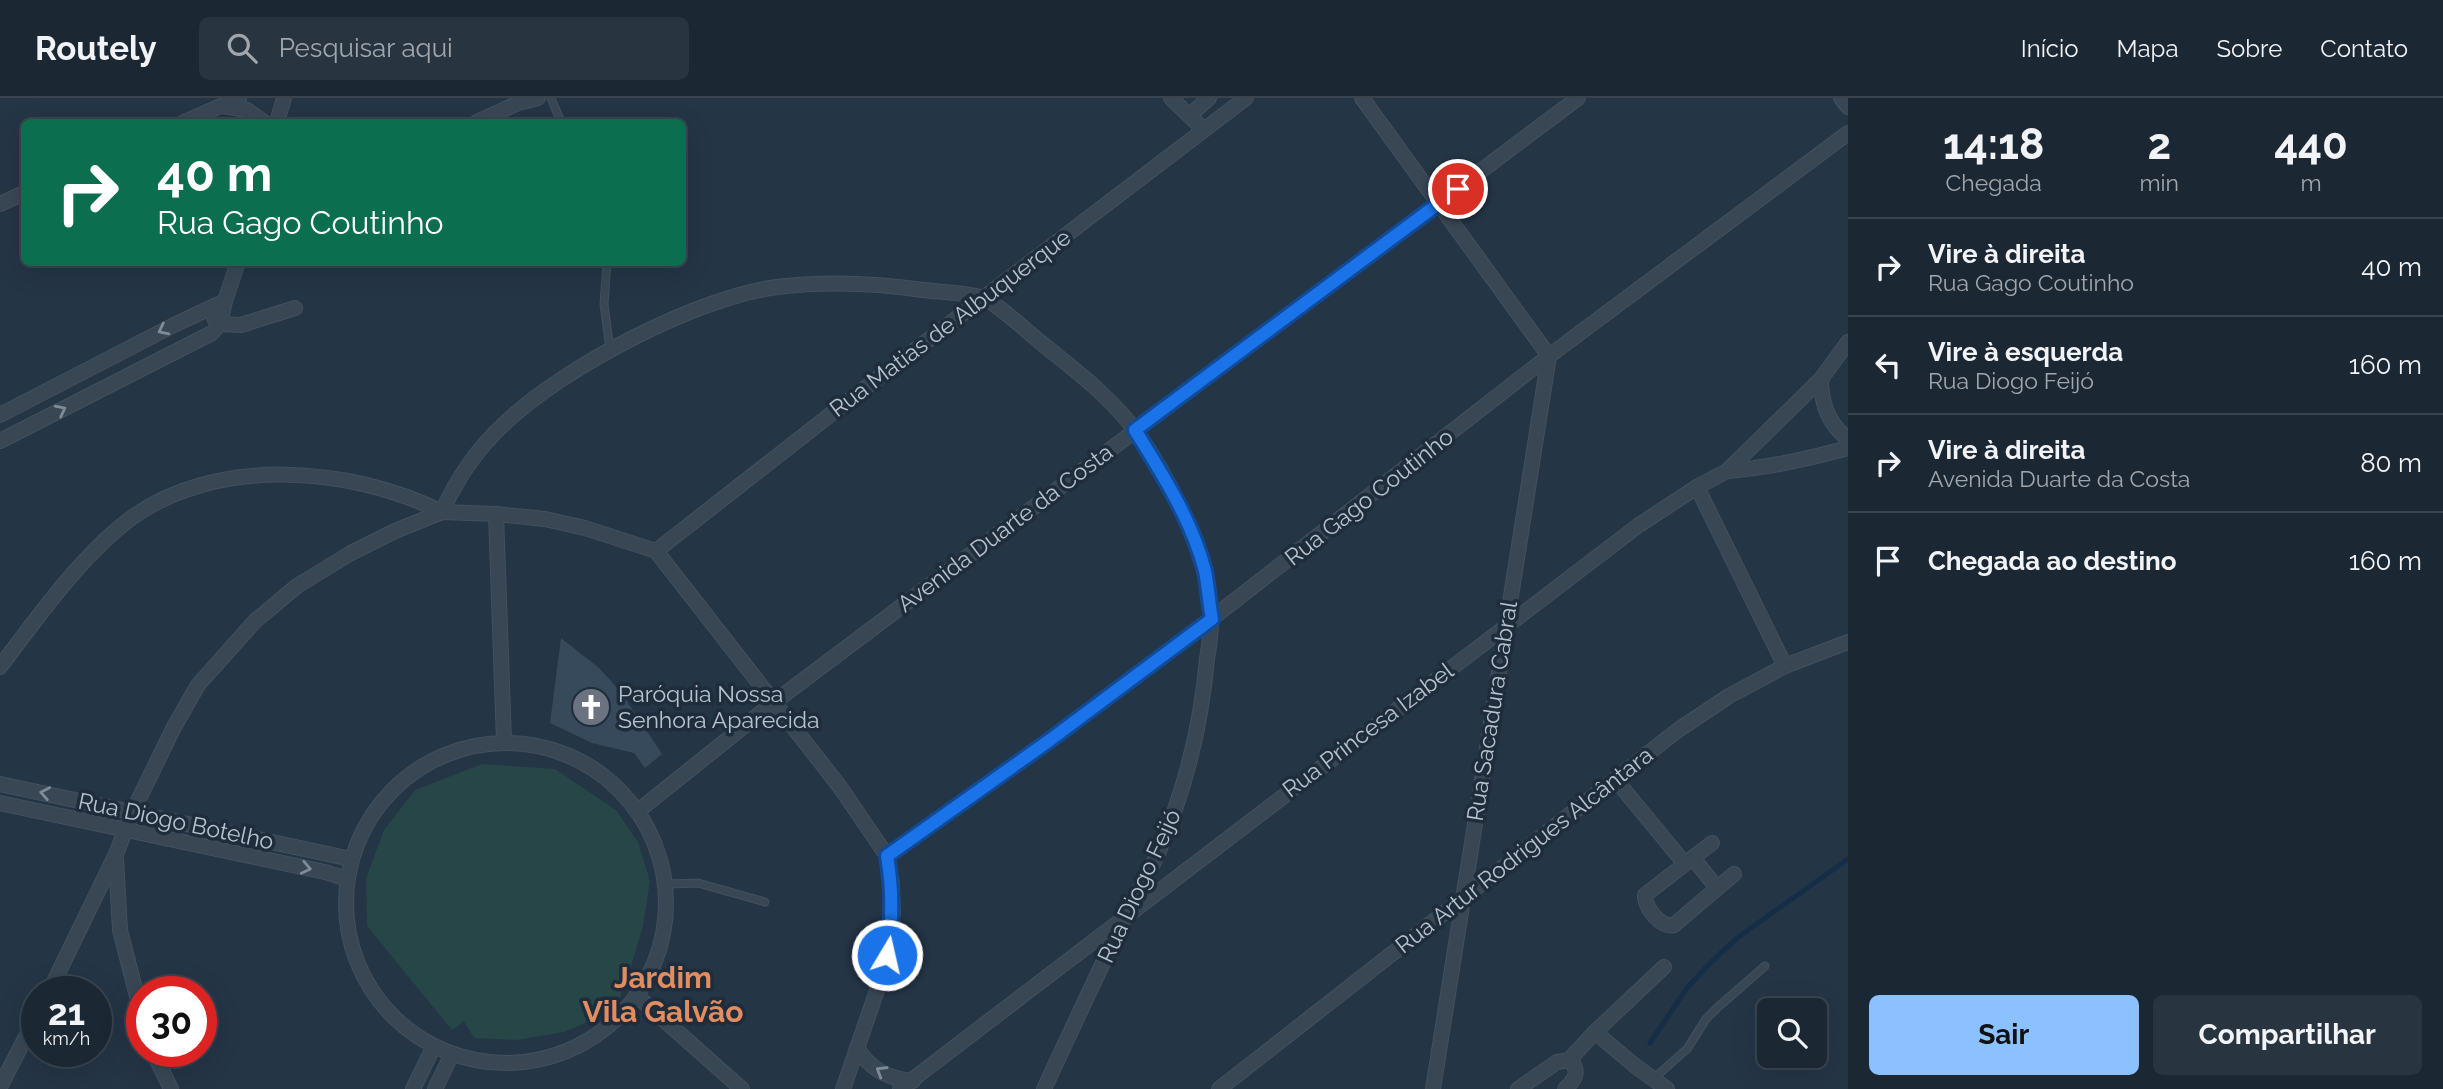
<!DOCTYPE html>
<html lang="pt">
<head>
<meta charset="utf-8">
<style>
	body { margin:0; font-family:Raleway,sans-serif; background:#283440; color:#f1f3f6; height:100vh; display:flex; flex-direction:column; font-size:26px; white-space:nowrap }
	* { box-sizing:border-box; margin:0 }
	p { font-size:23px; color:#a0a6ac }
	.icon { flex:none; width:38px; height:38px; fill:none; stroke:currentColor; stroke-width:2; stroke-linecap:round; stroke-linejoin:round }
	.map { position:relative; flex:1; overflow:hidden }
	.sheet { display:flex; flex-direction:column; background:#1b2834; width:595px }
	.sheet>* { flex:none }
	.guide { position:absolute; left:21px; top:21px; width:665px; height:147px; border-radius:10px; box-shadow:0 7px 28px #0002,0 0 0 2px #39444f; background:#0b6e4f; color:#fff; overflow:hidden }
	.fabs { position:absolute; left:1757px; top:900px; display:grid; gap:14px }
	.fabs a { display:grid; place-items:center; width:70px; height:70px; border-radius:10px; background:#1b2834; box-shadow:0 7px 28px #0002,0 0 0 2px #39444f; font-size:35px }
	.speed { position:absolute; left:21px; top:878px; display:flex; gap:14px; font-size:35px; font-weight:700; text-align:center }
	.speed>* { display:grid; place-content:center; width:91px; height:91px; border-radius:50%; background:#1b2834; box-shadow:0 7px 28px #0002,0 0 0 2px #39444f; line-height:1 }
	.speed small { font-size:18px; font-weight:400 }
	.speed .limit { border:10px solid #d22; background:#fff; color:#111 }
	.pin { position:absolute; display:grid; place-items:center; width:60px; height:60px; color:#fff; margin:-30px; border:4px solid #fff; border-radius:50%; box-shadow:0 2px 7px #0007 }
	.me { position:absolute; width:77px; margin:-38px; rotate:9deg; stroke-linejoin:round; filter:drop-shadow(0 0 5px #0008) }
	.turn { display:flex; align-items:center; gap:24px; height:147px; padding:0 21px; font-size:32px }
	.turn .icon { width:91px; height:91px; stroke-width:2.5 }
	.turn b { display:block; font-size:49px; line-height:60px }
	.eta { display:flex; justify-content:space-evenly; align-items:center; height:119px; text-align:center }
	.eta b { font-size:42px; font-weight:700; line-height:49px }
	.button { display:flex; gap:14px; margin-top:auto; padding:14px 21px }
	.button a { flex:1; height:80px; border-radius:10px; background:#8bc1ff; color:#111; font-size:28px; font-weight:700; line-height:80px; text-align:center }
	.button a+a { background:#283440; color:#f1f3f6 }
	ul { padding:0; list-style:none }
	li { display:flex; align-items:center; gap:21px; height:98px; padding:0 21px; border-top:2px solid #39444f }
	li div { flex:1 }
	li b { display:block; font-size:26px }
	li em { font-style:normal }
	header { display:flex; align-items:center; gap:42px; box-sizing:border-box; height:98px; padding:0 35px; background:#1b2834; border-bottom:2px solid #39444f }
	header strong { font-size:33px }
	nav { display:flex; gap:38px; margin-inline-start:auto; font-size:24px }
	.search { width:490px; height:63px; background:#283440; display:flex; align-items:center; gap:18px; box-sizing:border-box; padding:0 24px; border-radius:10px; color:#a0a6ac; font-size:26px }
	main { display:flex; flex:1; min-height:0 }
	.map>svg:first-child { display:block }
</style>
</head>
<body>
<header>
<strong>Routely</strong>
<div class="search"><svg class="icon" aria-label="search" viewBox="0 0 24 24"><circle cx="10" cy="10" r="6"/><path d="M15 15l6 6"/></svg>Pesquisar aqui</div>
<nav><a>Início</a><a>Mapa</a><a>Sobre</a><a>Contato</a></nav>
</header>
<main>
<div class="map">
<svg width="1848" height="991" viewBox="0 0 1848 991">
	<rect width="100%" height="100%" fill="#243546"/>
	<polygon fill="#264647" points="482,666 555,671 616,712 638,744 650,783 643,828 630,872 615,912 564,934 517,942 474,940 464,923 452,932 367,828 366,780 384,732 415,692"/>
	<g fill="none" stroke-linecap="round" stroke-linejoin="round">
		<polyline stroke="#152d46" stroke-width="5" points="1650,945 1687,890 1712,863 1737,840 1848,761"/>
	</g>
	<polygon fill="#364a5c" points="561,540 599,570 620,593 662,656 645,670 634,655 592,645 550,625"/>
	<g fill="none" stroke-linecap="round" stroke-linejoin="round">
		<defs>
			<g id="lane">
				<polyline points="551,0 561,24"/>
				<polyline points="607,164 604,206 610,252"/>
				<polyline points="667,786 698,785 765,804"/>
				<polyline points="1653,981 1687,951 1706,921 1718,909 1765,868"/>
			</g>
			<g id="street">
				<polyline points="1171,0 1203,31"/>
				<polyline points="1362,0 1549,258 1433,991"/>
				<polyline points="1841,0 1848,9"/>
				<polyline points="223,8 247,12 264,24"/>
				<polyline points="1190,17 1209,0"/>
				<polyline points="184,24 239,0"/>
				<polyline points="277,24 284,0"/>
				<polyline points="477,24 518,5 538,0"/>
				<polyline points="0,106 24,95"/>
				<polyline points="214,220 220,226 241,227 295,210"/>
				<path d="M1821,281C1821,305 1828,326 1848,341"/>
				<polyline points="0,317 174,227 225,203"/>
				<polyline points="0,343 212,235 220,226 225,203 238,164"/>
				<path d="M1727,373C1769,370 1808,361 1848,350"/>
				<polyline points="1697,389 1785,568"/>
				<path d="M442,414C457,380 477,351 504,326C562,270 697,199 777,189C826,183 874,185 923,192C939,194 971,195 984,200C996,205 1027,233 1039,243C1072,270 1109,297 1135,332C1169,377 1212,465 1211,523C1211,535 1209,549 1207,561C1201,628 1185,693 1158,755C1148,778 1134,800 1123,823C1096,879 1070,935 1044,991"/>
				<polyline points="496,416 504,644"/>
				<polyline points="656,453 835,313 1246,0"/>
				<path d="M0,569C37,520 78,462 126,424C212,357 350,368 442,414"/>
				<circle cx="506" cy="805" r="160"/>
				<path d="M1615,681L1685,766L1645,797C1644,809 1661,831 1674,827L1734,776"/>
				<polyline points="0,686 351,761"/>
				<polyline points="0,705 325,774 347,781"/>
				<polyline points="638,713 773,605 1578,0"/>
				<polyline points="887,758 1050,642 1211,521 1549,258 1848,35"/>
				<polyline points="1693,760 1717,790"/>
				<polyline points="116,761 120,832 142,918"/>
				<polyline points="1686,765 1712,745"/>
				<polyline points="49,894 116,756 133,713 174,629 198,587 255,523 297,488 351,455 395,433 442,414 496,416 545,421 585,430 656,453 840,689 887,758 892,786 893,815 889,843 884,872 843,991"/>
				<polyline points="637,898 742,991"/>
				<polyline points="1595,934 1634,967 1667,991"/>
				<path d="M857,950C870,971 888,981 913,983"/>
				<polyline points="153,954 171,991"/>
				<polyline points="0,989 37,917"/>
				<polyline points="413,991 434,948"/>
				<polyline points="435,991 452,956"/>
				<polyline points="900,991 1639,427 1697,389 1727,373 1821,281 1848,244"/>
				<polyline points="1219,991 1678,632 1729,598 1785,568 1848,544"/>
				<polyline points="1518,991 1557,964 1569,962 1595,934 1664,869"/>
				<path d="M1565,991C1575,982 1581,972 1569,962"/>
			</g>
		</defs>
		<use href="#lane" stroke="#43505e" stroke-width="9"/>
		<use href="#street" stroke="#43505e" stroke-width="16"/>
		<use href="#lane" stroke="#394755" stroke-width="7"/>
		<use href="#street" stroke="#394755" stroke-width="14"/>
	</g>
	<defs><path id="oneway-chevron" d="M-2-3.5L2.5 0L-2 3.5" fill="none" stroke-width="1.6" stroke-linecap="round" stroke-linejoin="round" transform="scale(1.75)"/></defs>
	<g stroke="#7e8b98">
		<use href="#oneway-chevron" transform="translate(163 232) rotate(153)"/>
		<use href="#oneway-chevron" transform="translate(61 312) rotate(-27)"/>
		<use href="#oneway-chevron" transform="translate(45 695) rotate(-169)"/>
		<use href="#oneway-chevron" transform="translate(306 770) rotate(12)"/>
		<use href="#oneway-chevron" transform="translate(881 973) rotate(-149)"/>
	</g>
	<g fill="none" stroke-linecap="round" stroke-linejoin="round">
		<defs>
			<path id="route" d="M887,857C893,823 893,793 887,758L1050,642L1212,521C1209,505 1208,488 1205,473C1192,422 1162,376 1135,332L1458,91"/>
		</defs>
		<use href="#route" stroke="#114b97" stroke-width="18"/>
		<use href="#route" stroke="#1a73e8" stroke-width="12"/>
	</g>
	<defs>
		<symbol id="church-disc" viewBox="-11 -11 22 22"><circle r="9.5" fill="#6b7280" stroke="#1e2c3b"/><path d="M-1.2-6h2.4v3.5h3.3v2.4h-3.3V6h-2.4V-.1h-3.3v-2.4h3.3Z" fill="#fff"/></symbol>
	</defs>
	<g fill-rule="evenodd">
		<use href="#church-disc" x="569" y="587" width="44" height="44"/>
	</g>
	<g text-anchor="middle" stroke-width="7" stroke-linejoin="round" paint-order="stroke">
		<g font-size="23" fill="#b7c2ce" stroke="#1e2c3b">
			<text transform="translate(950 225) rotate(-37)" y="8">Rua Matias de Albuquerque</text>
			<text transform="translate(1369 399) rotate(-38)" y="8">Rua Gago Coutinho</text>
			<text transform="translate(1005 430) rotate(-37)" y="8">Avenida Duarte da Costa</text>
			<text transform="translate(1492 613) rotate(-81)" y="8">Rua Sacadura Cabral</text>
			<text transform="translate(1368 632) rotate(-37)" y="8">Rua Princesa Izabel</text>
			<text transform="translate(176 723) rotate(12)" y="8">Rua Diogo Botelho</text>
			<text transform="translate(1524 752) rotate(-38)" y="8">Rua Artur Rodrigues Alcântara</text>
			<text transform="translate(1139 788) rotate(-65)" y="8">Rua Diogo Feijó</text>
		</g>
		<g font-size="23" fill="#b7c2ce" stroke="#1e2c3b" text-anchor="start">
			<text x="618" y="604">Paróquia Nossa<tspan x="618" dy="26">Senhora Aparecida</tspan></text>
		</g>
		<g font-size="30" font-weight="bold" fill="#e18d5f" stroke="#1e2c3b">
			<text x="663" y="890">Jardim<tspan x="663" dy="34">Vila Galvão</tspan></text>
		</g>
	</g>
</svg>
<div class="fabs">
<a><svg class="icon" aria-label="search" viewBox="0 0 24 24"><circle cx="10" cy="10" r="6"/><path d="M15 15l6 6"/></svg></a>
</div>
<div class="speed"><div>21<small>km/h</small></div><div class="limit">30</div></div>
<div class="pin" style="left:1458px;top:91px;background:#d93025"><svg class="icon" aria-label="arrive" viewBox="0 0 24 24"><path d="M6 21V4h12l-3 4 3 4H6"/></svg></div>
<svg class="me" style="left:887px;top:857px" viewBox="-20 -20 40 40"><circle r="17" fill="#1a73e8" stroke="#fff" stroke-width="3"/><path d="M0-11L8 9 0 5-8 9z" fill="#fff"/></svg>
<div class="guide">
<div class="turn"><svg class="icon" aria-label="right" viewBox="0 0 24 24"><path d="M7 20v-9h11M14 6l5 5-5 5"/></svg><div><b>40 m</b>Rua Gago Coutinho</div></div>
</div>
</div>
<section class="sheet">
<div class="eta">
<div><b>14:18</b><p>Chegada</p></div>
<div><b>2</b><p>min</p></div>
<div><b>440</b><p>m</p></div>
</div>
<ul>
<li><svg class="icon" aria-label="right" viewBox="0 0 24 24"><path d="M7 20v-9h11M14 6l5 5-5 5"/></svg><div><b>Vire à direita</b><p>Rua Gago Coutinho</p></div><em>40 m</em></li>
<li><svg class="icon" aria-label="left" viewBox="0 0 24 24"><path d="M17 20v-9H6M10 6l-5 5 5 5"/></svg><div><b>Vire à esquerda</b><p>Rua Diogo Feijó</p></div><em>160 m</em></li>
<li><svg class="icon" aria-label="right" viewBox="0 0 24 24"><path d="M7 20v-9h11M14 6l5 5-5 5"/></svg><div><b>Vire à direita</b><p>Avenida Duarte da Costa</p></div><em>80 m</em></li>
<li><svg class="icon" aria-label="arrive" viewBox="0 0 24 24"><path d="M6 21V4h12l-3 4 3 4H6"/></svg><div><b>Chegada ao destino</b></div><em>160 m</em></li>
</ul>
<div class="button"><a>Sair</a><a>Compartilhar</a></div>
</section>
</main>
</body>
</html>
